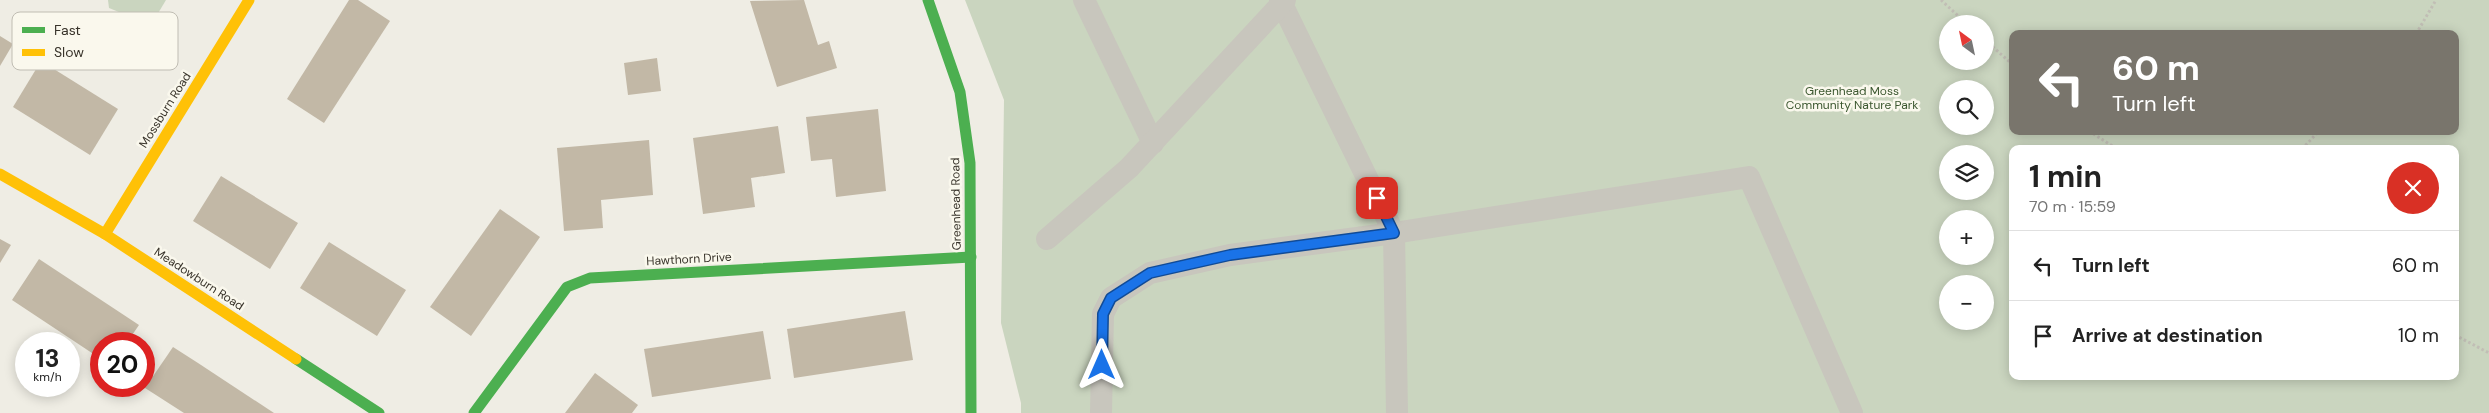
<!DOCTYPE html>
<html lang="en">
<head>
<meta charset="utf-8">
<style>
	body { margin:0; font-family:"DM Sans",sans-serif; background:#f2f2f2; color:#222; height:100vh; display:flex; flex-direction:column; font-size:19px; white-space:nowrap }
	* { box-sizing:border-box; margin:0 }
	p { font-size:16px; color:#767676 }
	.icon { flex:none; width:28px; height:28px; fill:none; stroke:currentColor; stroke-width:2; stroke-linecap:round; stroke-linejoin:round }
	.map { position:relative; flex:1; overflow:hidden }
	.side { position:absolute; left:2009px; top:145px; width:450px; height:235px; display:flex; flex-direction:column; background:#fff; border-radius:10px; box-shadow:0 2px 12px #0003 }
	.side>* { flex:none }
	.guide { position:absolute; left:2009px; top:30px; width:450px; height:105px; border-radius:10px; box-shadow:0 2px 12px #0003; background:#79756c; color:#fff; overflow:hidden }
	.needle { width:32px; rotate:327deg }
	.controls { position:absolute; left:1939px; top:15px; display:grid; gap:10px }
	.controls a { display:grid; place-items:center; width:55px; height:55px; border-radius:50%; background:#fff; box-shadow:0 2px 12px #0003; font-size:25px }
	.speed { position:absolute; left:15px; top:332px; display:flex; gap:10px; font-size:25px; font-weight:700; text-align:center }
	.speed>* { display:grid; place-content:center; width:65px; height:65px; border-radius:50%; background:#fff; box-shadow:0 2px 12px #0003; line-height:1 }
	.speed small { font-size:12px; font-weight:400 }
	.speed .limit { border:8px solid #d22; background:#fff; color:#111 }
	.pin { position:absolute; display:grid; place-items:center; width:42px; height:42px; color:#fff; margin:-21px; border-radius:10px; box-shadow:0 2px 8px #0006 }
	.me { position:absolute; width:55px; margin:-28px; rotate:0deg; stroke-linejoin:round; filter:drop-shadow(0 0 4px #0008) }
	.turn { display:flex; align-items:center; gap:18px; height:105px; padding:0 20px; font-size:22px }
	.turn .icon { width:65px; height:65px; stroke-width:2.5 }
	.turn b { display:block; font-size:35px; line-height:42px }
	.round { display:grid; place-items:center; flex:none; width:52px; height:52px; border-radius:26px; background:#f2f2f2 }
	.overview { display:flex; align-items:center; justify-content:space-between; height:85px; padding:0 20px }
	h1 { font-size:30px; font-weight:700; line-height:38px }
	ul { padding:0; list-style:none }
	li { display:flex; align-items:center; gap:15px; height:70px; padding:0 20px; border-top:1px solid #e0e0e0 }
	li div { flex:1 }
	li b { display:block; font-size:19px }
	li em { font-style:normal }
	.map>svg:first-child { display:block }
</style>
</head>
<body>
<div class="map">
<svg width="2489" height="413" viewBox="0 0 2489 413">
	<rect width="100%" height="100%" fill="#efede4"/>
	<g fill="#cad5bf" fill-rule="evenodd">
		<polygon points="108,0 166,0 151,25 109,8"/>
		<path d="M965,0H2489V413H1021V403L1001,323L1004,100ZM1948,24H1985V61H1948ZM2012,34H2455V131H2012ZM1948,89H1985V126H1948ZM2012,149H2455V376H2012ZM1948,154H1985V191H1948ZM1948,219H1985V256H1948ZM1948,284H1985V321H1948Z"/>
	</g>
	<g fill="#c2b8a6">
		<polygon points="349,0 358,0 390,21 324,123 287,99"/>
		<polygon points="804,0 818,45 829,41 837,68 777,87 750,1"/>
		<polygon points="0,36 13,44 0,66"/>
		<polygon points="657,58 661,91 628,95 624,63"/>
		<polygon points="41,61 118,109 90,155 13,107"/>
		<polygon points="878,109 886,191 836,197 832,159 811,161 806,117"/>
		<polygon points="778,126 785,173 751,178 755,207 703,214 693,138"/>
		<polygon points="649,140 653,195 601,200 603,228 564,231 557,148"/>
		<polygon points="221,176 298,223 270,269 193,221"/>
		<polygon points="500,209 540,237 471,336 430,307"/>
		<polygon points="0,239 11,245 0,263"/>
		<polygon points="329,242 406,290 377,336 300,288"/>
		<polygon points="39,259 139,325 126,344 101,344 101,359 12,300"/>
		<polygon points="905,311 913,360 794,378 787,329"/>
		<polygon points="763,331 771,379 652,397 644,349"/>
		<polygon points="173,347 198,363 274,413 184,413 145,388"/>
		<polygon points="595,373 638,405 632,413 565,413"/>
	</g>
	<g fill="none" stroke-linecap="round" stroke-linejoin="round">
		<g stroke="#c1beb5" stroke-width="3" stroke-dasharray="2.5 2.5" stroke-linecap="butt">
			<polyline points="1941,0 1967,24"/>
			<polyline points="2416,34 2436,0"/>
			<polyline points="1985,40 2012,64"/>
			<polyline points="2089,131 2117,149"/>
			<polyline points="2302,149 2319,131"/>
			<polyline points="2455,335 2489,353"/>
		</g>
		<g stroke="#c8c6bd" stroke-width="22">
			<polyline points="1084,0 1153,143"/>
			<polyline points="1280,0 1394,233 1397,413"/>
			<polyline points="1047,239 1129,168 1285,0"/>
			<polyline points="1101,413 1103,314 1111,298 1150,273 1230,255 1394,233 1749,177 1852,413"/>
		</g>
		<g stroke="#4caf50" stroke-width="11">
			<polyline points="928,0 960,92 970,163 971,413"/>
			<polyline points="296,359 379,413"/>
			<polyline points="474,413 567,287 590,278 971,257"/>
		</g>
		<g stroke="#ffc107" stroke-width="11">
			<polyline points="0,174 105,234 296,359"/>
			<polyline points="105,234 249,0"/>
		</g>
	</g>
	<g fill="none" stroke-linecap="round" stroke-linejoin="round">
		<defs>
			<polyline id="route" points="1102,365 1103,314 1111,298 1150,273 1230,255 1394,233 1377,198"/>
		</defs>
		<use href="#route" stroke="#114b97" stroke-width="12"/>
		<use href="#route" stroke="#1a73e8" stroke-width="9"/>
	</g>
	<g text-anchor="middle" stroke-width="5" stroke-linejoin="round" paint-order="stroke">
		<g font-size="12" fill="#3b572f" stroke="#faf8ed">
			<text x="1852" y="95">Greenhead Moss<tspan x="1852" dy="14">Community Nature Park</tspan></text>
		</g>
		<g font-size="12" fill="#39342b" stroke="#faf8ed">
			<text transform="translate(165 110) rotate(-58)" y="4">Mossburn Road</text>
			<text transform="translate(956 204) rotate(-91)" y="4">Greenhead Road</text>
			<text transform="translate(689 259) rotate(-3)" y="4">Hawthorn Drive</text>
			<text transform="translate(199 279) rotate(33)" y="4">Meadowburn Road</text>
		</g>
	</g>
	<rect x="12" y="12" width="166" height="58" rx="8" fill="#faf8ed" stroke="#c0bdb3" stroke-width="1"/>
	<rect x="22" y="27" width="23" height="6" fill="#4caf50"/>
	<rect x="22" y="49" width="23" height="7" fill="#ffc107"/>
	<g font-size="14" fill="#39342b">
		<text x="54" y="35">Fast</text>
		<text x="54" y="57">Slow</text>
	</g>
</svg>
<div class="controls">
<a><svg class="needle" viewBox="-14 -14 28 28"><path d="M0-13l5 13h-10z" fill="#e53935"/><path d="M0 13l5-13h-10z" fill="#767676"/></svg></a>
<a><svg class="icon" aria-label="search" viewBox="0 0 24 24"><circle cx="10" cy="10" r="6"/><path d="M15 15l6 6"/></svg></a>
<a><svg class="icon" aria-label="layers" viewBox="0 0 24 24"><path d="M12 4l9 5-9 5-9-5zM3 14l9 5 9-5"/></svg></a>
<a>+</a>
<a>−</a>
</div>
<div class="speed"><div>13<small>km/h</small></div><div class="limit">20</div></div>
<div class="pin" style="left:1377px;top:198px;background:#d93025"><svg class="icon" aria-label="arrive" viewBox="0 0 24 24"><path d="M6 21V4h12l-3 4 3 4H6"/></svg></div>
<svg class="me" style="left:1102px;top:365px" viewBox="-20 -20 40 40"><path d="M0-17L14 15 0 8-14 15z" fill="#1a73e8" stroke="#fff" stroke-width="4"/></svg>
<div class="guide">
<div class="turn"><svg class="icon" aria-label="left" viewBox="0 0 24 24"><path d="M17 20v-9H6M10 6l-5 5 5 5"/></svg><div><b>60 m</b>Turn left</div></div>
</div>
<section class="side">
<div class="overview"><div><h1>1 min</h1><p>70 m · 15:59</p></div><a class="round" style="background:#d93025;color:#fff"><svg class="icon" aria-label="close" viewBox="0 0 24 24"><path d="M6 6l12 12M18 6L6 18"/></svg></a></div>
<ul>
<li><svg class="icon" aria-label="left" viewBox="0 0 24 24"><path d="M17 20v-9H6M10 6l-5 5 5 5"/></svg><div><b>Turn left</b></div><em>60 m</em></li>
<li><svg class="icon" aria-label="arrive" viewBox="0 0 24 24"><path d="M6 21V4h12l-3 4 3 4H6"/></svg><div><b>Arrive at destination</b></div><em>10 m</em></li>
</ul>
</section>
</div>
</body>
</html>
